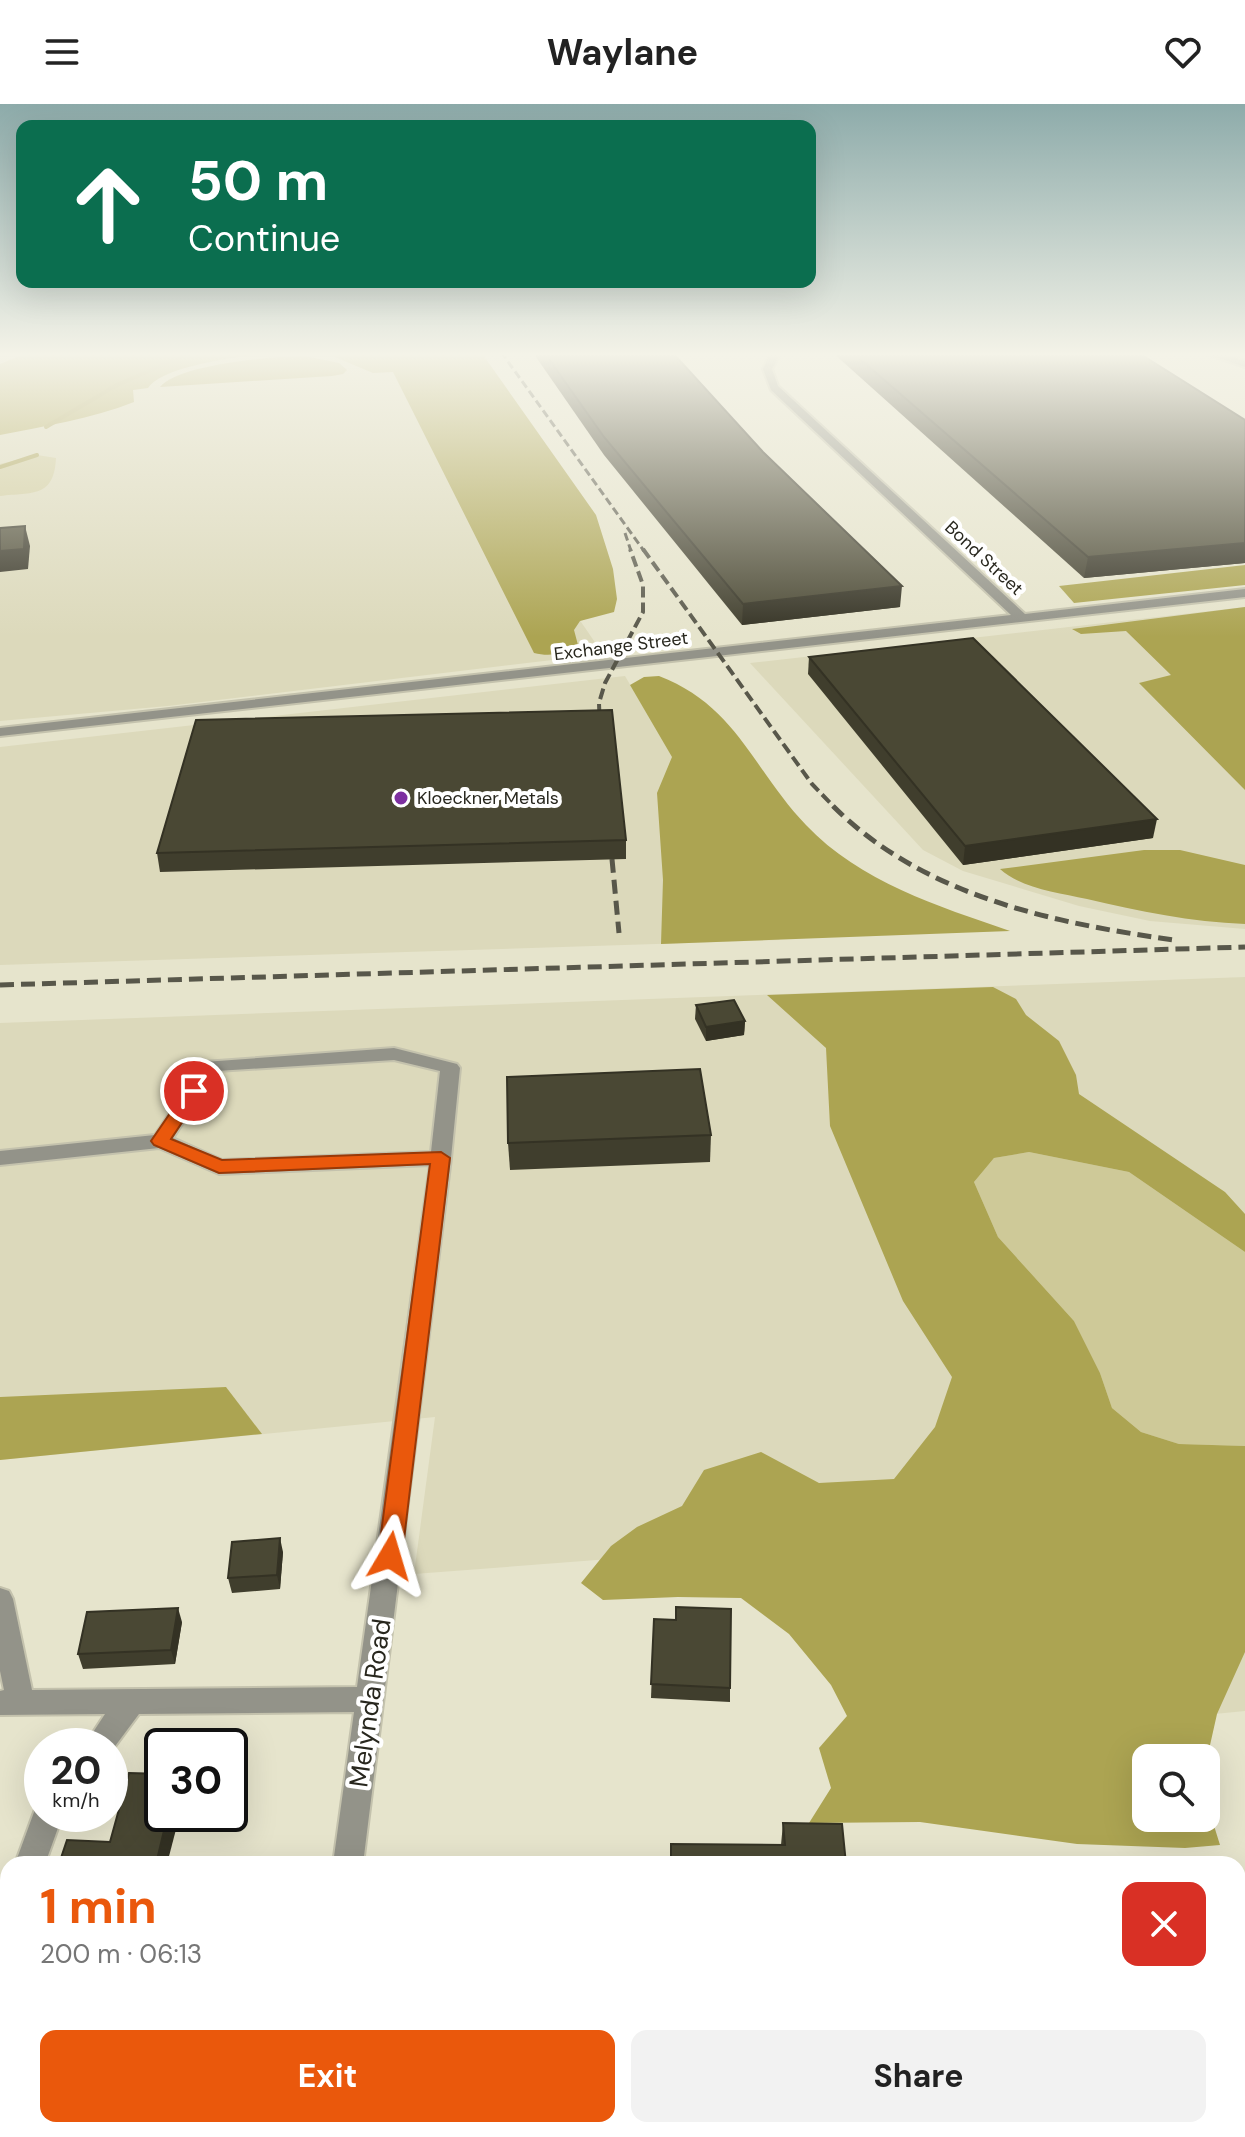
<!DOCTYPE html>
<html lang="en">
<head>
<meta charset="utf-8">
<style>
	body { margin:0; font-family:"DM Sans",sans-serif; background:#f2f2f2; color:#222; height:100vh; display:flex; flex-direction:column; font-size:30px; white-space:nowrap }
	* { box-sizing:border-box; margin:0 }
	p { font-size:26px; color:#767676 }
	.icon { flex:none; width:44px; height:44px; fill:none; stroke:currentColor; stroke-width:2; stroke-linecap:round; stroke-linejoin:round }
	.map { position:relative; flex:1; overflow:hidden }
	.panel { position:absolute; left:0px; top:1752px; width:1246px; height:282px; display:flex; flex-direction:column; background:#fff; border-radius:24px 24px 0 0; box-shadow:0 8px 32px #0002 }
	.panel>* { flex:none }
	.banner { position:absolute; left:16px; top:16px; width:800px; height:168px; border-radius:16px; box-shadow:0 8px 32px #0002; background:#0b6e4f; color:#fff; overflow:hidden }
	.buttons { position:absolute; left:1132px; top:1640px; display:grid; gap:16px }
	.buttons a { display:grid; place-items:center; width:88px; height:88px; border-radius:16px; background:#fff; box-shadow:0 8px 32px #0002; font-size:40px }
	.speed { position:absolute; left:24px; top:1624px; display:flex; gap:16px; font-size:40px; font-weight:700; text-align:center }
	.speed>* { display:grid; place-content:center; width:104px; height:104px; border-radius:50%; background:#fff; box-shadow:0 8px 32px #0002; line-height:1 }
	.speed small { font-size:20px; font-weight:400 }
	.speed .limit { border:4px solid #111; border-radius:12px; background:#fff; color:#111 }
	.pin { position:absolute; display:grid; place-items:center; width:68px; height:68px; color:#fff; margin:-34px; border:4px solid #fff; border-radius:50%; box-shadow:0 2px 8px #0007 }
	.me { position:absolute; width:88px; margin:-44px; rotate:7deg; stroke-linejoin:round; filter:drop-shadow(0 0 6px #0008) }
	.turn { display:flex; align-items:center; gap:28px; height:168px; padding:0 40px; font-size:36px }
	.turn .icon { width:104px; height:104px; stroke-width:2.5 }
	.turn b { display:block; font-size:56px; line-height:68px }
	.round { display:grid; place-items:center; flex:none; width:84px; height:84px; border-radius:16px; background:#f2f2f2 }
	.head { display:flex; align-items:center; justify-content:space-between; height:136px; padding:0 40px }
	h1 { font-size:48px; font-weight:700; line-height:60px; color:#ea580c }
	.action { display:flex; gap:16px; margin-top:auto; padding:16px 40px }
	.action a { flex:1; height:92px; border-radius:16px; background:#ea580c; color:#fff; font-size:32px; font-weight:700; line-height:92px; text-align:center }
	.action a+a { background:#f2f2f2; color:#222 }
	header { display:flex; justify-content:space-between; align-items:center; height:104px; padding:0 40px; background:#fff; font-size:36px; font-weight:700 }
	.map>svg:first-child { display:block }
</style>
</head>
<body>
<header><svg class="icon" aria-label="menu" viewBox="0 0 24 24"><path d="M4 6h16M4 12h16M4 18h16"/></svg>Waylane<svg class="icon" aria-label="heart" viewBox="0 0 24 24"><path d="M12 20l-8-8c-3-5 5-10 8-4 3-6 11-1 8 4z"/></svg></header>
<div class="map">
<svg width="1245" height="2033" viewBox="0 0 1245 2033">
	<rect width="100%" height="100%" fill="#e6e4cc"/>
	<g fill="#dcd9bb">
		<polygon points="0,248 396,248 603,550 168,602 0,617"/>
		<polygon points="1245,503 1245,825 1150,817 1079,802 963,767 923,746 750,559"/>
		<polygon points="625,572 780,836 0,861 0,643"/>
		<polygon points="1245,873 1245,1607 1133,1618 1146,1654 1146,1714 1208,1718 880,1718 859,1436 414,1470 435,1313 0,1356 0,919"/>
		<polygon points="0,1854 8,1856 8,2026 278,2026 277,2033 0,2033"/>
	</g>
	<g fill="#cec998">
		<path d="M37,351L56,354C54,394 33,388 0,392V360Z"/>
		<polygon points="1029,1048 1129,1068 1245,1148 1245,1342 1179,1340 1141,1328 1112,1304 1100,1269 1074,1217 998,1133 974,1078 994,1054"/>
	</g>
	<g fill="#aca452">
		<path d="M29,248H284C255,250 163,260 148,284L133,286L134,298C91,315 45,322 0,331V260Z"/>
		<path d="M305,248H481L596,411L613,465L617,495L614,508L580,517L574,526L578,541C565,550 550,553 534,549L393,268L373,269L330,251Z"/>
		<polygon points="1245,461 1245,481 1074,499 1059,482"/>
		<polygon points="1245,503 1245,686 1139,579 1171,571 1126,527 1081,530 1072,525"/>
		<path d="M659,572C737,602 753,666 806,721C860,778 938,802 1010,827L661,840L663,776L657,689L672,653L630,581L644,573Z"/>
		<path d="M1144,746H1180L1245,761V820C1191,818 1139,807 1087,795C1057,788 1023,785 1000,765Z"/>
		<polygon points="993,883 1016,895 1026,911 1059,937 1076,971 1079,990 1225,1088 1245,1110 1245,1148 1129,1068 1029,1048 994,1054 974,1078 998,1133 1074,1217 1100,1269 1112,1304 1141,1328 1179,1340 1245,1342 1245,1548 1217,1610 1206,1659 1206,1654 1146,1654 1146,1714 1206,1714 1206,1696 1220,1741 1185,1744 1077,1740 920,1718 809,1719 831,1684 819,1644 847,1612 831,1581 789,1530 741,1494 678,1493 603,1496 581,1479 611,1442 637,1423 682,1402 704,1366 761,1348 819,1379 894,1375 935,1323 952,1273 903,1197 830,1022 826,944 767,891"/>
		<polygon points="226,1283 262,1330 0,1356 0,1293"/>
	</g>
	<path fill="#a69d4c" d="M305,252L339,259L347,266L343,270L332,272L160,283C178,260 276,252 305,252Z"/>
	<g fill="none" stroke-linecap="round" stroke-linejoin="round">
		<g stroke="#a69d4c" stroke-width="4">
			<polyline points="46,323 117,281 192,248"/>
			<polyline points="0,363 37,351"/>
		</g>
		<defs>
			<g id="minor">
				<polygon points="771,248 781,248 772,265 778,282 1025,510 1245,485 1245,493 0,632 0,624 1011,511 771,286 763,265"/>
				<polygon points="1201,248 1216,248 1245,257 1245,263"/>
				<path d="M394,944L457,960L460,964L451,1054L363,1760H333L354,1608L139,1610L110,1649V1642H84L105,1610L0,1611V1587L4,1586L0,1567V1484L9,1487L13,1495L32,1586L357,1583L430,1061L219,1070L159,1044L0,1061V1047L155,1031L204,958ZM394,956L440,967L431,1048L222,1056L173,1034L217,967Z"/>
				<polygon points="42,1698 42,1710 63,1710 45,1760 15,1760 37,1700"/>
				<polygon points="295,2026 329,2026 328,2033 294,2033"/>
			</g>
		</defs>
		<use href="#minor" stroke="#c4c2ad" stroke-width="4"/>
		<use href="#minor" fill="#939389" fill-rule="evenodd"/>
		<g stroke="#58574a" stroke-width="3" stroke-dasharray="8 4" stroke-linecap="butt">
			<polyline points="501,248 644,447"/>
			<polyline points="625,429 631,447"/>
		</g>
		<g stroke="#58574a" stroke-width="4" stroke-dasharray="11 5" stroke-linecap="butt">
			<polyline points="643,445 812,680 835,704"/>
			<polyline points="600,627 599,599 605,579 643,508 643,481 630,445"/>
		</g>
		<g stroke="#58574a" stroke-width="5" stroke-dasharray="14 7" stroke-linecap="butt">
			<path d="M833,702C923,792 1053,819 1174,836"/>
			<polyline points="610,734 619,829"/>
			<polyline points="0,881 1245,843"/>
		</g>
	</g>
	<g fill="#403e2d">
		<polygon points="536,248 672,248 900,503 742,521 604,351 536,253"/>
		<polygon points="832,248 1137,248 1245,316 1245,459 1084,474"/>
		<polygon points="809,553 1153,734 963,761 808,570"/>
		<polygon points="626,736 626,755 160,768 157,749"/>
		<polygon points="696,901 745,917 744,931 706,937 695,915"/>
		<polygon points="711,1031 710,1058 510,1066 508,1039"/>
		<polygon points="283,1448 280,1485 232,1489 228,1474"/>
		<polygon points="654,1515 730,1584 730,1598 651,1594"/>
		<polygon points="182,1518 175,1560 83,1565 78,1550"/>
		<polygon points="783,1719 846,1760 670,1760 671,1740 781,1741"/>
	</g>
	<g fill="#343224">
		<polygon points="25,422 30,442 28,465 0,468 0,447"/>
		<polygon points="1245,439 1245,459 1084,474 1088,453"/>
		<polygon points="902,482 900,503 742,521 743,500"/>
		<polygon points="1157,715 1153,734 963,761 965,742"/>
		<polygon points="745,917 744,931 706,937 706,923"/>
		<polygon points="280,1434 283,1448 280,1485 277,1471"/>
		<polygon points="178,1504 182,1518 175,1560 171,1546"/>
		<polygon points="168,1710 180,1710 167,1760 156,1760"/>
		<polygon points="8,1989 8,2026 12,2026 9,2033 0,2033 0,2012"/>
	</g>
	<g fill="#4a4834" stroke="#343224" stroke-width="2">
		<polygon points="544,248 672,248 763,348 902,482 743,500 604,333"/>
		<polygon points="852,248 1137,248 1245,316 1245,439 1088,453"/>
		<polygon points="25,422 24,445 0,447 0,424"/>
		<polygon points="973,534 1157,715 965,742 809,553"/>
		<polygon points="612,606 626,736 157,749 196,616"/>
		<polygon points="734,896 745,917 706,923 696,901"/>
		<polygon points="700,965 711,1031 508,1039 507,973"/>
		<polygon points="280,1434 277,1471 228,1474 232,1438"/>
		<polygon points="676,1503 731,1505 730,1584 651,1580 654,1515 676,1516"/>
		<polygon points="178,1504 171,1546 78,1550 87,1508"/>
		<polygon points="129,1669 162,1670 162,1710 168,1710 156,1760 59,1760 67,1736 110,1738"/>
		<polygon points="783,1719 842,1720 846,1760 671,1760 671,1740 785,1741"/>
		<polygon points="0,1916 8,1917 8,1989 0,2012"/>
		<polygon points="482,2026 570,2026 570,2033 481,2033"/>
		<rect x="668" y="2026" width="60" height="7"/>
	</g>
	<linearGradient id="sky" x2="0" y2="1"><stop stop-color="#8dabaa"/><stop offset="0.47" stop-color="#f4f3e8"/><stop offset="1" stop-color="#f4f3e8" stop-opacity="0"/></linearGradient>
	<rect width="1245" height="533" fill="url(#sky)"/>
	<polygon fill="#ea580c" stroke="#983908" stroke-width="2" points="194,982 203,987 171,1035 222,1056 441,1048 450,1054 402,1452 399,1459 390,1462 382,1459 378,1452 430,1060 219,1069 154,1041 151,1037 188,983"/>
	<circle fill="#7d2fa0" stroke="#fff" stroke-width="3" cx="401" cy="694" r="8"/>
	<g text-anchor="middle" stroke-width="8" stroke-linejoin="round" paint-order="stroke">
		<g font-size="18" fill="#28271e" stroke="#fff">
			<text transform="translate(984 454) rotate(43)" y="6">Bond Street</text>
			<text transform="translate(621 542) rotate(-7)" y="6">Exchange Street</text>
		</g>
		<g font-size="18" fill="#28271e" stroke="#fff" text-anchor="start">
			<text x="417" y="700">Kloeckner Metals</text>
		</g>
		<g font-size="26" fill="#28271e" stroke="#fff">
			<text transform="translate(370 1599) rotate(-82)" y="9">Melynda Road</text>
		</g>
	</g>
</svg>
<div class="buttons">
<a><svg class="icon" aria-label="search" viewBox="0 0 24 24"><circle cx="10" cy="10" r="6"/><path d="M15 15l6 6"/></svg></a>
</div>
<div class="speed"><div>20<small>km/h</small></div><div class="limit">30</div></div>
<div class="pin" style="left:194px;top:987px;background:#d93025"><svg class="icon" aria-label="arrive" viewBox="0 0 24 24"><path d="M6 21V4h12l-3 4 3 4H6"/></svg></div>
<svg class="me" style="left:390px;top:1452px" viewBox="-20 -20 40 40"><path d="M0-17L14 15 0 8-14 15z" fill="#ea580c" stroke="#fff" stroke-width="4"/></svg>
<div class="banner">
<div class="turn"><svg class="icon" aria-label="ahead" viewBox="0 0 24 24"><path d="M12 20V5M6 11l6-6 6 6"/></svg><div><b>50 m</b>Continue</div></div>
</div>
<section class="panel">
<div class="head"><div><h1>1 min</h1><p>200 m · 06:13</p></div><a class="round" style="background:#d93025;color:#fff"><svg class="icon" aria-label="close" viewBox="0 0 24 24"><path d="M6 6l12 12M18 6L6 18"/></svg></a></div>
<div class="action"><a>Exit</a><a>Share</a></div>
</section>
</div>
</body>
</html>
